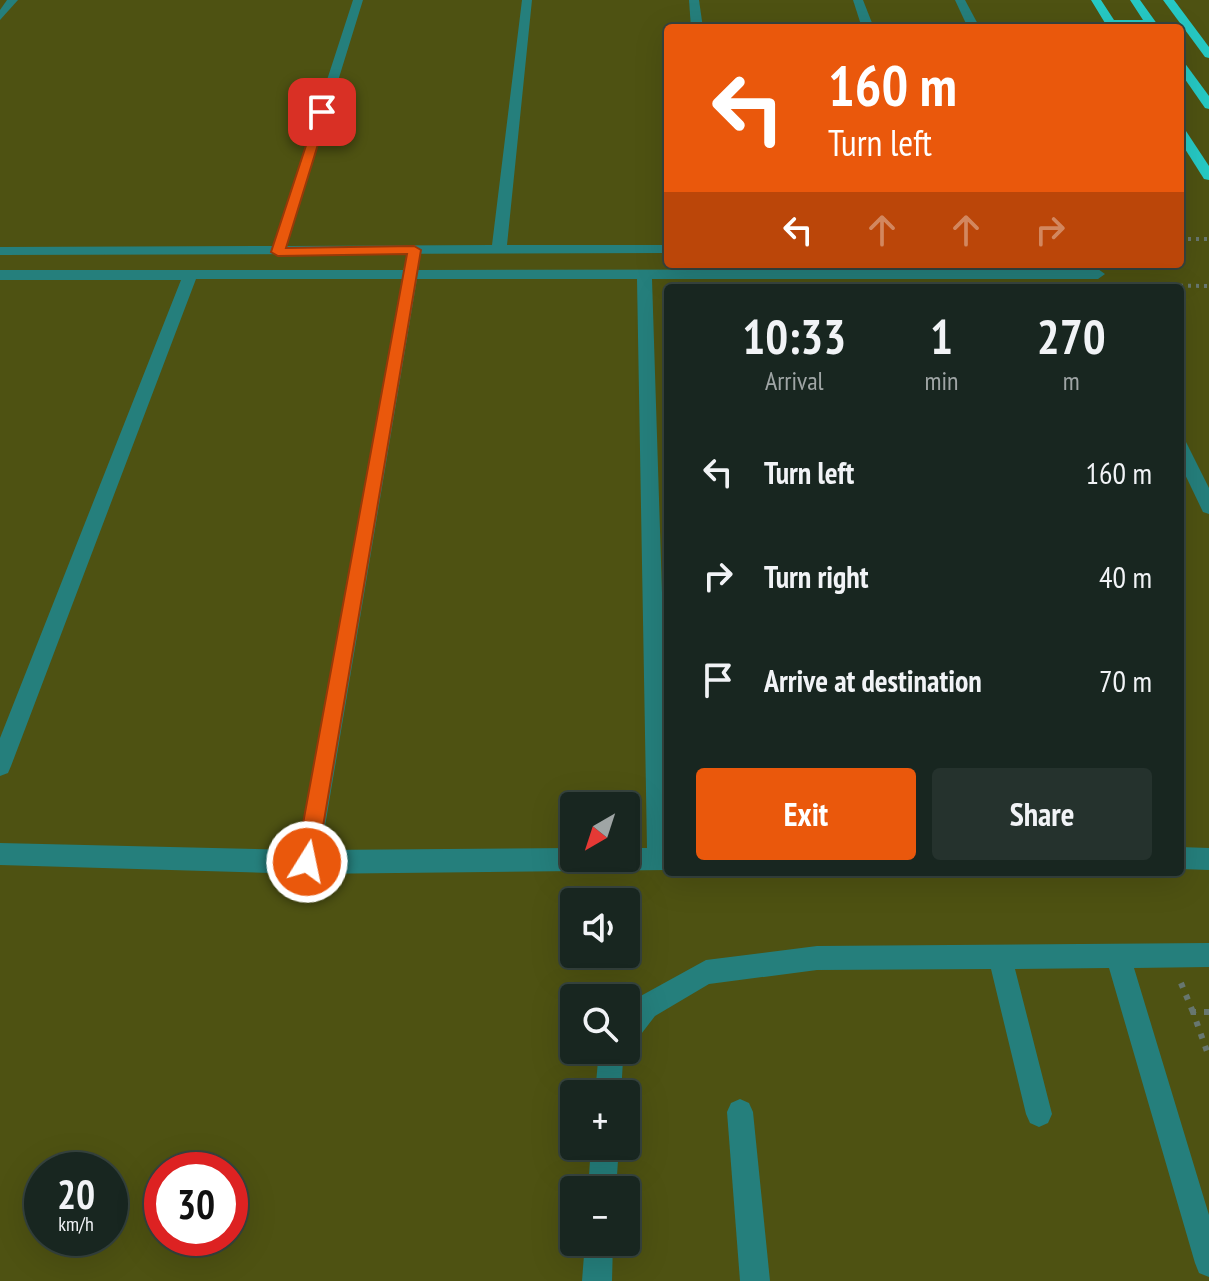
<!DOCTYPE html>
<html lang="en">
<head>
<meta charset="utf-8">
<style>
	body { margin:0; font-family:"PT Sans Narrow",sans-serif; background:#25322d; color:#f1f3f6; height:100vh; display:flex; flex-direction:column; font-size:30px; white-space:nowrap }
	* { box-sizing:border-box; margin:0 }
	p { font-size:26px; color:#9fa5a5 }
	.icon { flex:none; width:44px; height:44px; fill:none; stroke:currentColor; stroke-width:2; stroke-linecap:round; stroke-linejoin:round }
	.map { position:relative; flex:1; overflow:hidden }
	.side { position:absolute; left:664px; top:284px; width:520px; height:592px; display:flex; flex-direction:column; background:#182620; border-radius:8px; box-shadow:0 8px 32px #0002,0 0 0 2px #36433e }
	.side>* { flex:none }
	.guide { position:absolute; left:664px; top:24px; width:520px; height:244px; border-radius:8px; box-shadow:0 8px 32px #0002,0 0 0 2px #36433e; background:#ea580c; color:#fff; overflow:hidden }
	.needle { width:52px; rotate:219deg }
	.tools { position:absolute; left:560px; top:792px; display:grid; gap:16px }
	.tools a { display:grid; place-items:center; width:80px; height:80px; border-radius:8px; background:#182620; box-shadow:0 8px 32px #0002,0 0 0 2px #36433e; font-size:40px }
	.speed { position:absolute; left:24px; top:1152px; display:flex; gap:16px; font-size:40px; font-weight:700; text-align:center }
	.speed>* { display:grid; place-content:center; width:104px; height:104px; border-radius:50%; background:#182620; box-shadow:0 8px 32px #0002,0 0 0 2px #36433e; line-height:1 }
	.speed small { font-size:20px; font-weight:400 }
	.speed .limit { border:12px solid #d22; background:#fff; color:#111 }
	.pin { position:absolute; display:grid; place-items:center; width:68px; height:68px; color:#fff; margin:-34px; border-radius:16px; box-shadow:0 4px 12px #0006 }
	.me { position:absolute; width:88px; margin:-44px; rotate:10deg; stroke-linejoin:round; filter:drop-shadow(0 0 6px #0008) }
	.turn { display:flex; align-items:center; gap:28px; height:168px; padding:0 32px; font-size:36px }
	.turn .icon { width:104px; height:104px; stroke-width:2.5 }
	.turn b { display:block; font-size:56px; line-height:68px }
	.lanes { display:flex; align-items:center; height:76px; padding:0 32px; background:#0003; justify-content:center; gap:40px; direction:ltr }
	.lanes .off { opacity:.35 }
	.eta { display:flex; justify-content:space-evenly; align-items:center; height:136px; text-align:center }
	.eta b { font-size:48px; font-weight:600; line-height:56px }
	.primary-button { display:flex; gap:16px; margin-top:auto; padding:16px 32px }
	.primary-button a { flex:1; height:92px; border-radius:8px; background:#ea580c; color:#fff; font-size:32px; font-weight:600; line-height:92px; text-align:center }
	.primary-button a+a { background:#25322d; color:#f1f3f6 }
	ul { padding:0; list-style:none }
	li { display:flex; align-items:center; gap:24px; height:104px; padding:0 32px }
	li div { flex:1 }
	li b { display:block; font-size:30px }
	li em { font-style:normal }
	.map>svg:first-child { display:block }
</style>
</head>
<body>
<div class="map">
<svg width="1209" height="1281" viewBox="0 0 1209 1281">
	<rect width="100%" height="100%" fill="#20332b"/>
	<path fill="#4e5212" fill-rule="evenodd" d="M0,0H1209V1281H0ZM668,28H1180V264H668ZM668,288H1180V872H668ZM574,806H626V858H574ZM574,902H626V954H574ZM574,998H626V1050H574ZM574,1094H626V1146H574ZM42,1170H110V1238H42ZM162,1170H230V1238H162ZM574,1190H626V1242H574Z"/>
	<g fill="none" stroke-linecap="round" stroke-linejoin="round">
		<g stroke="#67766f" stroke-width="4" stroke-dasharray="3 5" stroke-linecap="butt">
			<polyline points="1180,239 1209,239"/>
			<polyline points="1116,285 1209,286"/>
		</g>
		<g stroke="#67766f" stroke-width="6" stroke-dasharray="5 8" stroke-linecap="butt">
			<polyline points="1181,983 1193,1012"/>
			<polyline points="1209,1012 1193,1012 1209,1057"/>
		</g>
		<g fill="#257f7c" fill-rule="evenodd">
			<polygon points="7,0 18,0 0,20 0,10"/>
			<polygon points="353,0 363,0 287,246 492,245 522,0 532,0 507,245 668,245 668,253 0,255 0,247 273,246"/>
			<polygon points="689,0 699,0 703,28 691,28"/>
			<polygon points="853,0 863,0 874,28 862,28"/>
			<polygon points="955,0 965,0 980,28 968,28"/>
			<path d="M412,258L419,263L418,270L1098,269L1105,274L1098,279H652L668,781V870L307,874L0,865V843L298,850L402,279H196L11,766L8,773L0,776V738L181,280H0V270H403L407,260ZM417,279H637L647,848H626V858H574V848L321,850Z"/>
			<polygon points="1180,440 1186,442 1209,488 1209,514 1203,512 1180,464"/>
			<polygon points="1180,847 1209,848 1209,870 1180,869"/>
			<polygon points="1209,943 1209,967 1134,968 1209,1215 1209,1277 1199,1273 1195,1263 1109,968 1015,969 1052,1114 1048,1123 1039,1127 1030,1123 1026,1114 991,969 817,970 709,984 655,1016 635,1042 626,1046 626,1012 637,998 706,960 817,946"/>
			<polygon points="626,1048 627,1050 623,1060 621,1094 595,1094 599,1050"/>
			<polygon points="740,1099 749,1103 753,1112 770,1281 740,1281 727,1112 731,1103"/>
			<polygon points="591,1146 619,1146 616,1190 588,1190"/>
			<polygon points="585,1242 613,1242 612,1281 582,1281"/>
		</g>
		<g fill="#26c9c4" fill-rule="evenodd">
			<polygon points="1091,0 1101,0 1114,20 1143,20 1130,0 1140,0 1160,28 1108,28"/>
			<polygon points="1163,0 1174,0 1209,47 1209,58 1205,57"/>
			<polygon points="1180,60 1184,62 1209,96 1209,109 1205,108 1180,72"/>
			<polygon points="1180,127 1184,128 1209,166 1209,180 1204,179 1180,141"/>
		</g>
	</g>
	<polygon fill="#ea580c" stroke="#983908" stroke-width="2" points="322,109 328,112 286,248 414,246 421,250 317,862 314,869 307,872 299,869 296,862 407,254 278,256 271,252 317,112"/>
</svg>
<div class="tools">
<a><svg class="needle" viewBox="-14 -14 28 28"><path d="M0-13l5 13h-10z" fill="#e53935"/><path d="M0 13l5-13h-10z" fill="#9fa5a5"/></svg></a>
<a><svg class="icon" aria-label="sound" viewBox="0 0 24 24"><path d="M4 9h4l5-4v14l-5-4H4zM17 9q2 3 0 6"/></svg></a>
<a><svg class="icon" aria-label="search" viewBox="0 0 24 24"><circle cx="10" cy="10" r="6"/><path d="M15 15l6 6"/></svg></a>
<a>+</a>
<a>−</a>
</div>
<div class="speed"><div>20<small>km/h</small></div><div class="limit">30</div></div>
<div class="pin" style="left:322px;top:112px;background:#d93025"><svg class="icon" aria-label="arrive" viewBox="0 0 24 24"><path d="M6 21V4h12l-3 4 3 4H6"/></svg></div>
<svg class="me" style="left:307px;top:862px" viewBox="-20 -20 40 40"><circle r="17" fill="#ea580c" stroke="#fff" stroke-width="3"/><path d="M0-11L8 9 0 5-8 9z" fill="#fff"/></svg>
<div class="guide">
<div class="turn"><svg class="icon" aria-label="left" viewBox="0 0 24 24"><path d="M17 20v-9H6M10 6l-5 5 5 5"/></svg><div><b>160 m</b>Turn left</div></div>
<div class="lanes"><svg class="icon" aria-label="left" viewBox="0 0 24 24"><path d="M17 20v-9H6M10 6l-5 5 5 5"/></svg><svg class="icon off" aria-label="ahead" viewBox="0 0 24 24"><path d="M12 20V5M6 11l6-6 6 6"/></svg><svg class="icon off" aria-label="ahead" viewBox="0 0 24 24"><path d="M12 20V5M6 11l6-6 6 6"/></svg><svg class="icon off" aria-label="right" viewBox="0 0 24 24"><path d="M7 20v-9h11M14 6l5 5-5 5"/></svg></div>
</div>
<section class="side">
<div class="eta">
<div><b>10:33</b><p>Arrival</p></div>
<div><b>1</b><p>min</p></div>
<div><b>270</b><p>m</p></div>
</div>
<ul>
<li><svg class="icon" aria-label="left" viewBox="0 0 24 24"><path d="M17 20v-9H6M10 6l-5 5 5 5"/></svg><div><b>Turn left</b></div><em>160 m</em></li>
<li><svg class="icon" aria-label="right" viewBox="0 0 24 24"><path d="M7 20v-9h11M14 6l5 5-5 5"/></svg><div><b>Turn right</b></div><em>40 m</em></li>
<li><svg class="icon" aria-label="arrive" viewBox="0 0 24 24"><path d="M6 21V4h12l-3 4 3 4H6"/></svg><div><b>Arrive at destination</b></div><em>70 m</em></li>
</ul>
<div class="primary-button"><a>Exit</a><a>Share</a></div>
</section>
</div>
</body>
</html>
